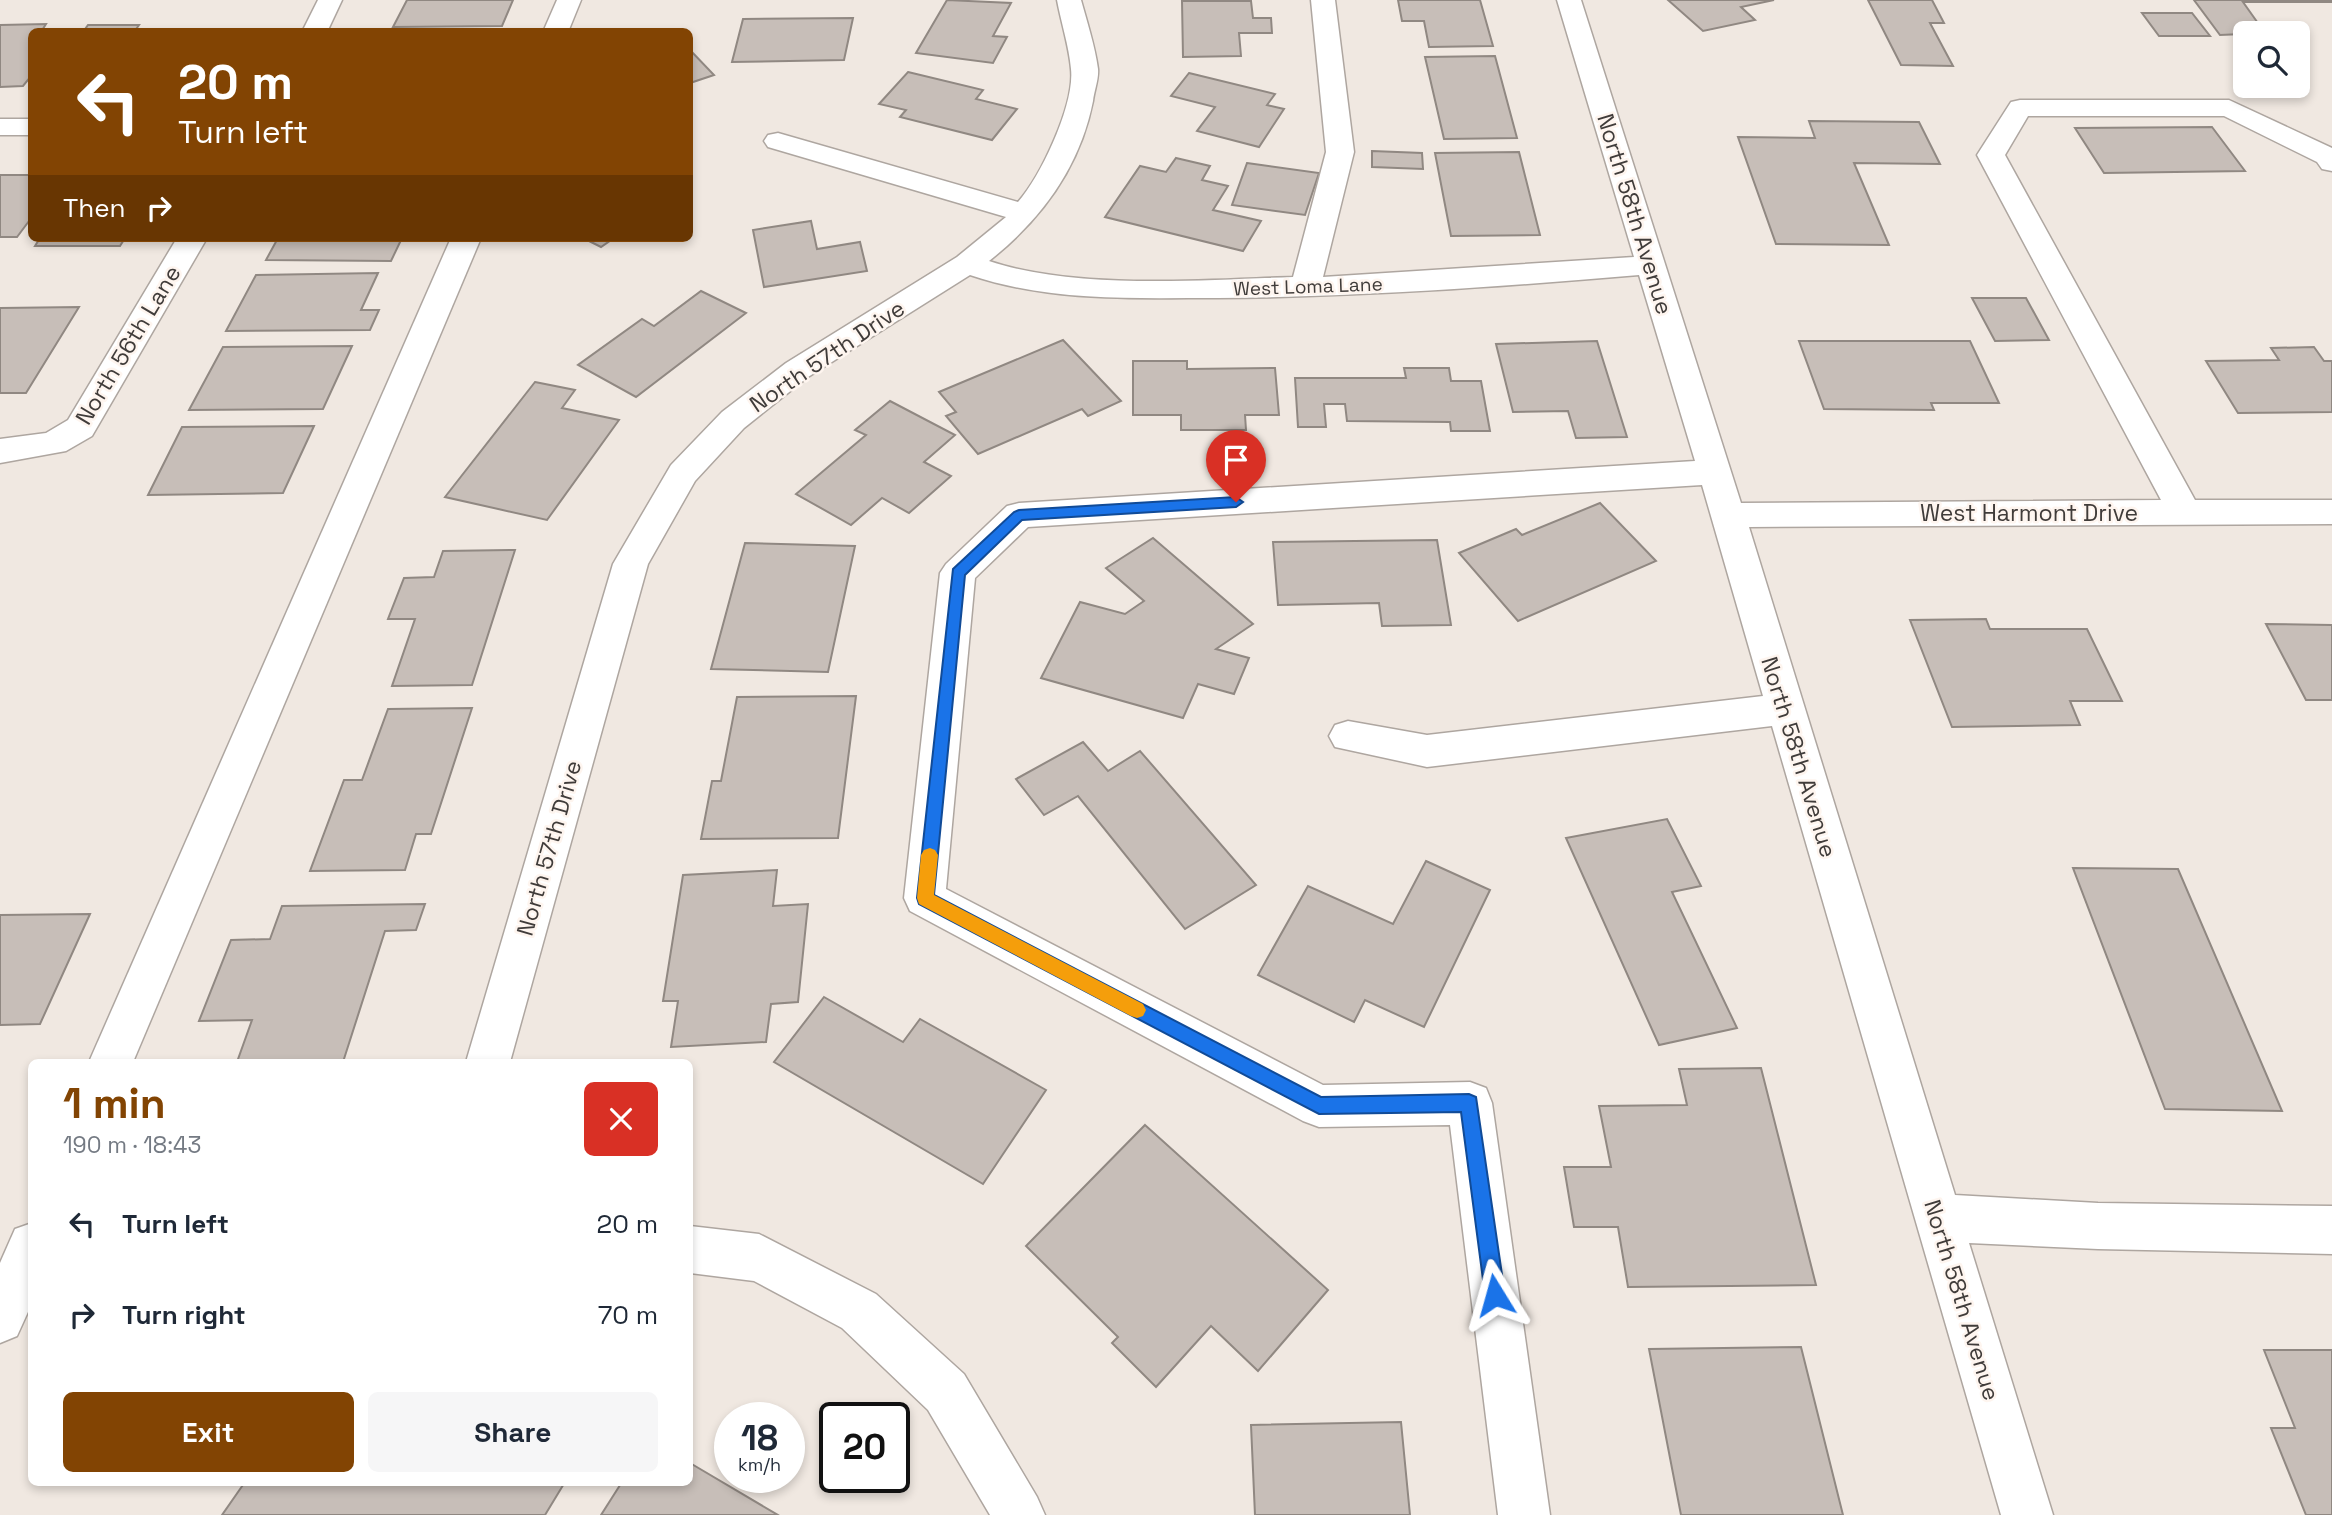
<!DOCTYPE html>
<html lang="en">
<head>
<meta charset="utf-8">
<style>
	body { margin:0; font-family:"Space Grotesk",sans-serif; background:#f6f6f7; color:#1f2937; height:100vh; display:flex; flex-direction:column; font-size:26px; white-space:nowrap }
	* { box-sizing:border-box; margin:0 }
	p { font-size:23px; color:#747a83 }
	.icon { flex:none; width:38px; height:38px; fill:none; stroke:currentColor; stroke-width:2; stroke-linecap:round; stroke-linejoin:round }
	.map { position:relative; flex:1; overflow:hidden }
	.details { position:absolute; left:28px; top:1059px; width:665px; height:427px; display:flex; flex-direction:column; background:#fff; border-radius:10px; box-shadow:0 4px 10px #0003 }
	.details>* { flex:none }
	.top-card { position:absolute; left:28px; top:28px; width:665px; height:214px; border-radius:10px; box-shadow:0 4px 10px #0003; background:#824403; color:#fff; overflow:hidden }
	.fabs { position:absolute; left:2233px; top:21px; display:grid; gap:14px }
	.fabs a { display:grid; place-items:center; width:77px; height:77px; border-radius:10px; background:#fff; box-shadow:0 4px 10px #0003; font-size:35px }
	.speed { position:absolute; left:714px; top:1402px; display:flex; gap:14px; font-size:35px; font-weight:700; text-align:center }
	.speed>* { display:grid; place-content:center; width:91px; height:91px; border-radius:50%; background:#fff; box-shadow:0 4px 10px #0003; line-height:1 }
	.speed small { font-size:18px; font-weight:400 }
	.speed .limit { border:4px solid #111; border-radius:10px; background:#fff; color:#111 }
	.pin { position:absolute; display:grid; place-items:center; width:60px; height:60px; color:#fff; margin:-72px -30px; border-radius:50% 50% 50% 0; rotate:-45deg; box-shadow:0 0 7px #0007 }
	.pin .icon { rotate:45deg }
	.me { position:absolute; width:77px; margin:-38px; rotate:352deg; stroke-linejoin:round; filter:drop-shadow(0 0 5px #0008) }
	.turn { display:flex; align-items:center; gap:24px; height:147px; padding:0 35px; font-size:32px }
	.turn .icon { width:91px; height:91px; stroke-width:2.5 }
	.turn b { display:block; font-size:49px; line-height:60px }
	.then { display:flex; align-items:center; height:66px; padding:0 35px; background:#0003; gap:14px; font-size:26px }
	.round { display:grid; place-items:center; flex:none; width:74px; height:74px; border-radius:10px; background:#f6f6f7 }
	.overview { display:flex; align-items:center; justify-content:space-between; height:119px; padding:0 35px }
	h1 { font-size:42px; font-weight:600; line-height:52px; color:#824403 }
	.button { display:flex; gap:14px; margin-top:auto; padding:14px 35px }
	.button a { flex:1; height:80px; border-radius:10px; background:#824403; color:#fff; font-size:28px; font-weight:600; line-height:80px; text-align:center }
	.button a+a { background:#f6f6f7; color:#1f2937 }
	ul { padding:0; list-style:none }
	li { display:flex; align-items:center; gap:21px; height:91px; padding:0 35px }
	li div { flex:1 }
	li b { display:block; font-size:26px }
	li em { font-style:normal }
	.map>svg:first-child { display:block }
</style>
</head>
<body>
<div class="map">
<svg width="2332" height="1515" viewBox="0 0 2332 1515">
	<rect width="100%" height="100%" fill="#f0e8e1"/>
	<g fill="#c7beb8" stroke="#908882" stroke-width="2">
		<polygon points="407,0 513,0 502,26 393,27"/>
		<polygon points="947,0 1011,3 993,36 1007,37 993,63 916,53"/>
		<polygon points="1398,0 1480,0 1493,46 1429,47 1424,21 1402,21"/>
		<polygon points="1668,0 1774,0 1741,7 1755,20 1703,31"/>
		<polygon points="1868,0 1932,0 1944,23 1930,23 1953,66 1901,65"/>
		<polygon points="2194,0 2332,0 2332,2 2243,2 2265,33 2220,35"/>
		<polygon points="1182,1 1251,1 1253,18 1271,18 1272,33 1239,33 1241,56 1183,57"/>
		<polygon points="2142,13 2192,13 2210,36 2159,36"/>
		<polygon points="853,18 844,60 732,62 743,19"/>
		<polygon points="46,24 41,32 32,32 32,75 23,86 0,87 0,25"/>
		<polygon points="88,25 139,25 134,32 83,32"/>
		<polygon points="690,50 714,75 690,83"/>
		<polygon points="1495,56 1517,138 1444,139 1425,57"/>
		<polygon points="908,72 983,90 976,99 1017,109 992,140 900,117 906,110 879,104"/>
		<polygon points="1189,73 1275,94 1267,105 1284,109 1259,147 1197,131 1215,107 1171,96"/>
		<polygon points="1809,121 1919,122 1940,164 1854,163 1889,245 1776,244 1738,137 1815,138"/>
		<polygon points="2212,127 2245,171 2104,173 2075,128"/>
		<polygon points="1372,151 1422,153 1423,169 1372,167"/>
		<polygon points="1519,152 1540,235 1451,236 1435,153"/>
		<polygon points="1176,158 1210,166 1202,180 1228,186 1213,210 1261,221 1243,251 1105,217 1140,166 1166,172"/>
		<polygon points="1247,163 1319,173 1305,215 1232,205"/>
		<polygon points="0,175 32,175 32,217 17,237 0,237"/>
		<polygon points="811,221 817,249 860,242 867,271 764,287 753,230"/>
		<polygon points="40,238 125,238 120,246 35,246"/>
		<polygon points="278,238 402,238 391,261 266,260"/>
		<polygon points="583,238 614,238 601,247"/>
		<polygon points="378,273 361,310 379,310 370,330 226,331 256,275"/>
		<polygon points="701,291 746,313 636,397 578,365 642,319 654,326"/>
		<polygon points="1972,298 2026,298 2049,340 1995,341"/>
		<polygon points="79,307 26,393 0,393 0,308"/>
		<polygon points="1063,340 1121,401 1088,416 1082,409 978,454 946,416 956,412 939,392"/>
		<polygon points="1597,341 1627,437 1576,438 1568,411 1513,412 1496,344"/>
		<polygon points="1799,341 1970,341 1999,403 1931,403 1934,410 1824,409"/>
		<polygon points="352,346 323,409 189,410 223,347"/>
		<polygon points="2314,347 2324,361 2332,361 2332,412 2238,413 2206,361 2279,360 2271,348"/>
		<polygon points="1133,361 1187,361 1187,369 1275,368 1279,415 1245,415 1246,430 1181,430 1181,415 1133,415"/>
		<polygon points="1404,368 1449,368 1451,381 1481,381 1490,431 1451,431 1450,422 1347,421 1345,404 1324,404 1326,427 1298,427 1295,378 1406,378"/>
		<polygon points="535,382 575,390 562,408 619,420 547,520 445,497"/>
		<polygon points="890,401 955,435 924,462 951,476 909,513 882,498 851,525 796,494 866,435 855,430"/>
		<polygon points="314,426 283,493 148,495 182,427"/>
		<polygon points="1600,503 1656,561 1518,621 1459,553 1516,529 1522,535"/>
		<polygon points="1153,538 1253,624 1216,649 1249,658 1234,694 1198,684 1183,718 1041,678 1080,602 1125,614 1144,601 1106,568"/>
		<polygon points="1437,540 1451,625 1382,626 1379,603 1278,605 1273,542"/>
		<polygon points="745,543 855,546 828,672 711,669"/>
		<polygon points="515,550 472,685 392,686 415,619 388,619 404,578 434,577 443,551"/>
		<polygon points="1986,619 1990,629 2087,629 2122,701 2070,701 2080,725 1952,727 1910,620"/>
		<polygon points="2266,624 2332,625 2332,700 2306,700"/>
		<polygon points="856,696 838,838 701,839 712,781 721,781 737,697"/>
		<polygon points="472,708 431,834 416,834 405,870 310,871 344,780 362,780 388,709"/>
		<polygon points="1083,742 1108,771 1140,751 1256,885 1185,929 1078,796 1044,815 1016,779"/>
		<polygon points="1667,819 1701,886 1672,892 1737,1028 1659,1045 1566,838"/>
		<polygon points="1426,861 1490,890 1424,1027 1365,1000 1354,1022 1258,975 1308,886 1393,924"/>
		<polygon points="2073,868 2178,869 2282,1111 2165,1109"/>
		<polygon points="777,870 773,906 808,904 798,1002 771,1004 766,1042 671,1047 678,1001 663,1001 683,875"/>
		<polygon points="425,904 416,930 385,931 343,1062 237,1062 252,1020 199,1021 231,940 270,939 282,906"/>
		<polygon points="90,914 40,1024 0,1025 0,915"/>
		<polygon points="824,997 903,1042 920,1019 1046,1090 983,1184 774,1062"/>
		<polygon points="1761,1068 1816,1285 1628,1287 1618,1227 1574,1227 1564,1167 1611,1167 1599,1106 1687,1105 1679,1069"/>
		<polygon points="1145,1125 1328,1290 1258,1371 1211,1326 1156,1387 1112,1343 1118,1337 1026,1246"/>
		<polygon points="1801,1347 1843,1515 1681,1515 1649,1349"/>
		<polygon points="2264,1350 2332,1350 2332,1515 2306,1515 2271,1428 2295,1428"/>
		<polygon points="1401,1422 1410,1515 1255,1515 1251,1425"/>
		<polygon points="690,1463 778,1515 601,1515 622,1482 690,1482"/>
		<polygon points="245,1482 565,1482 545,1515 222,1515"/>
	</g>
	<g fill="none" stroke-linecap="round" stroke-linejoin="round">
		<defs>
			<g id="minor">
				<polygon points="318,0 342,0 327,32 302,32"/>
				<polygon points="557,0 581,0 568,32 543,32"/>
				<path d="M1057,0H1081C1087,22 1095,46 1098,69C1099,79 1094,91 1093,101C1080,167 1041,220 989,261C1075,290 1202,280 1293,277L1326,152L1311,0H1335L1354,152L1323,277L1634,257L1557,0H1581L1741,503L2161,500L1977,155L2011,102L2020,100H2229L2332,148V171L2322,169L2317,162L2224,116H2028L2005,155L2195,500H2332V524L1749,527L1955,1195L2098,1203L2332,1206V1254L2098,1249L1969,1243L2053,1515H2001L1772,726L1427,767L1335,747L1329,736L1335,725L1348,721L1427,735L1763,696L1702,485L1028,527L975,578L946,889L1323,1085L1470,1082L1486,1088L1492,1103L1550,1515H1498L1450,1125L1319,1127L1303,1121L910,911L904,898L940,573L946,564L1007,506L1019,503L1695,461L1639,275C1498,287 1358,297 1217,298C1133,298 1050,302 970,275L808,377L744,428L695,481L648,564L510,1062H466L613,564L671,465L722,412L786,363L957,257L1006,217L768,147L764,141L768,135L778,133L1018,202C1041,176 1075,104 1071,69C1069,46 1061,22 1057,0Z"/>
				<rect x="0" y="119" width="32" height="16"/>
				<polygon points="177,238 207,238 92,436 66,451 0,463 0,439 46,433 68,420"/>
				<polygon points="451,238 481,238 133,1062 89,1062"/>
				<polygon points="32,1223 32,1303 17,1336 0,1343 0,1263 15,1229"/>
				<polygon points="690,1226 759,1234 876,1294 964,1374 1037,1497 1045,1515 990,1515 928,1410 842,1328 754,1281 690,1273"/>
			</g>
		</defs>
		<use href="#minor" stroke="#aea6a0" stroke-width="3"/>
		<use href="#minor" fill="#fff" fill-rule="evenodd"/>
	</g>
	<polygon fill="#1a73e8" stroke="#114b97" stroke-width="2" points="1236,497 1243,502 1236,507 1022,520 965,575 934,895 1321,1097 1469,1094 1476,1097 1505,1295 1502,1302 1495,1305 1488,1302 1485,1295 1461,1112 1319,1114 919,904 917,898 953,569 1014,512 1019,510"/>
	<polygon fill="#f59e0b" points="930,848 935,850 938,855 934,895 1143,1004 1146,1010 1143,1016 1137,1018 1131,1016 919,904 917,898 921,855 924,850"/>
	<g text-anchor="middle" stroke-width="5" stroke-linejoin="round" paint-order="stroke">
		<g font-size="19" fill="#403c3a" stroke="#fef5ef">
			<text transform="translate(1308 286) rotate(-2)" y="7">West Loma Lane</text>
		</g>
		<g font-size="23" fill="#403c3a" stroke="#fef5ef">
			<text transform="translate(1635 214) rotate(73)" y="8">North 58th Avenue</text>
			<text transform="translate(128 345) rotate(-59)" y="8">North 56th Lane</text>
			<text transform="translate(827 356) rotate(-34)" y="8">North 57th Drive</text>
			<text x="2029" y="521">West Harmont Drive</text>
			<text transform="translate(1799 757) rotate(73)" y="8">North 58th Avenue</text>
			<text transform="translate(549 848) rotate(-74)" y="8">North 57th Drive</text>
			<text transform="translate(1962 1300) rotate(73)" y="8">North 58th Avenue</text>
		</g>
	</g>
</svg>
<div class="fabs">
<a><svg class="icon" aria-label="search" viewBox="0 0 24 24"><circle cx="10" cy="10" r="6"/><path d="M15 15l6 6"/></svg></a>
</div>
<div class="speed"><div>18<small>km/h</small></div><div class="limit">20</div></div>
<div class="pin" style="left:1236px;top:502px;background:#d93025"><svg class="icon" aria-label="arrive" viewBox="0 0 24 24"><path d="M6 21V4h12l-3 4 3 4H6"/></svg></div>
<svg class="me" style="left:1495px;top:1295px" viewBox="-20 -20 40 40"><path d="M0-17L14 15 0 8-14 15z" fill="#1a73e8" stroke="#fff" stroke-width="4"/></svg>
<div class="top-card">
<div class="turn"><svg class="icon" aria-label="left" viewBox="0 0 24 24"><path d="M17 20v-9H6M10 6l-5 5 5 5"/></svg><div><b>20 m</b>Turn left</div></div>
<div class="then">Then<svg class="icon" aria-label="right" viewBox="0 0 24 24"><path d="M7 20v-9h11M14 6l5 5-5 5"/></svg></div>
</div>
<section class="details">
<div class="overview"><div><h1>1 min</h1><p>190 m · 18:43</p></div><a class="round" style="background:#d93025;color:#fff"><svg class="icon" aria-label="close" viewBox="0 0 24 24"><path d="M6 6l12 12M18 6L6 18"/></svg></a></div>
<ul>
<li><svg class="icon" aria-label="left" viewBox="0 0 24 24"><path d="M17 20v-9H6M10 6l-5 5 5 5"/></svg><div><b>Turn left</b></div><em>20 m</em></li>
<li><svg class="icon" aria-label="right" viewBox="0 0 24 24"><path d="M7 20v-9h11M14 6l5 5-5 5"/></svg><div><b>Turn right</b></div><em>70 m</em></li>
</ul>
<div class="button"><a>Exit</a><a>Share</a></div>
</section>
</div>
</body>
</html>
